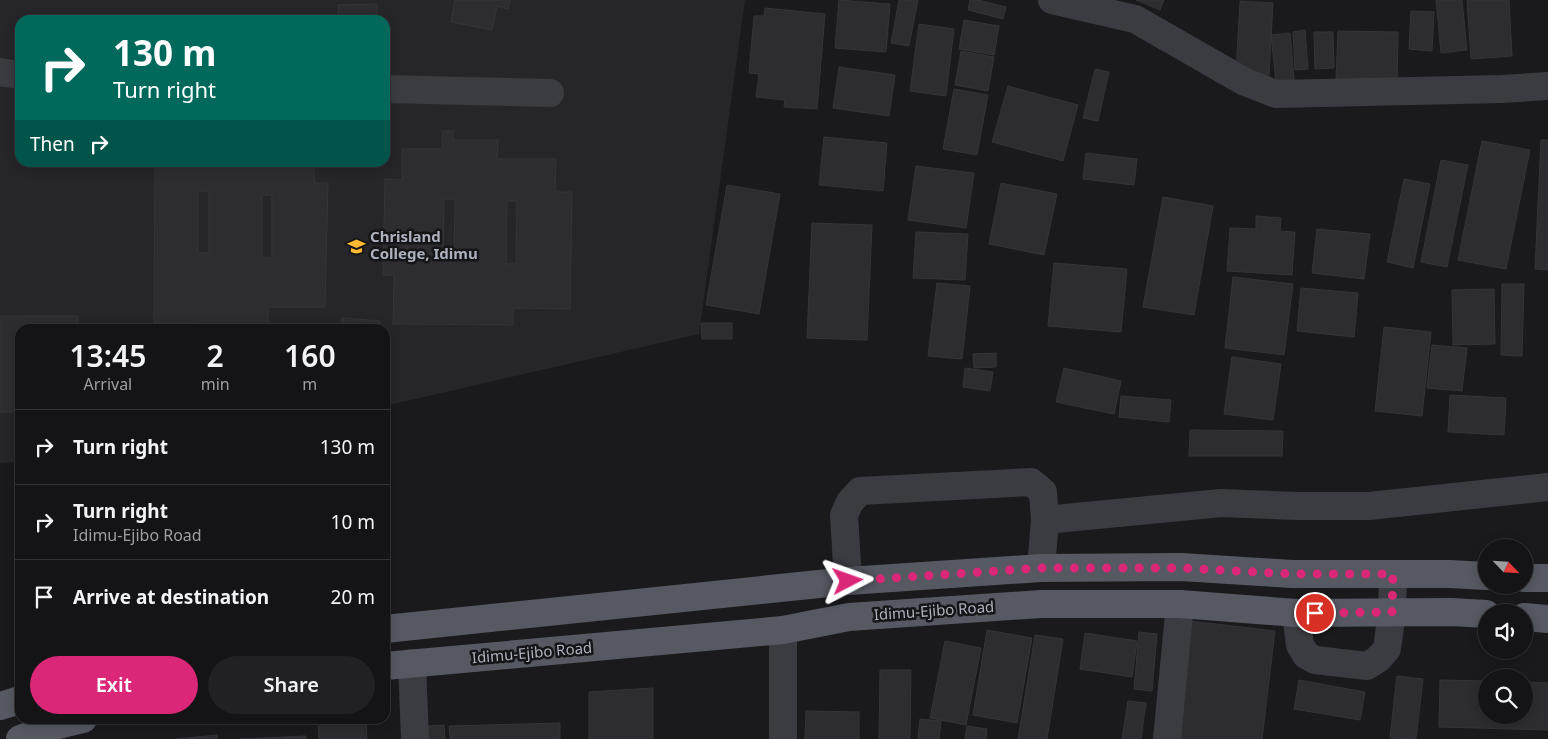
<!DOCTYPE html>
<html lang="en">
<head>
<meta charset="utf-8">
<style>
	body { margin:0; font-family:"Noto Sans",sans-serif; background:#212123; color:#f1f3f6; height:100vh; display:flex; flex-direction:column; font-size:19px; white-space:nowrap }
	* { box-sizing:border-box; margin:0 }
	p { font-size:16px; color:#9d9ea1 }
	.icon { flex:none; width:28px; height:28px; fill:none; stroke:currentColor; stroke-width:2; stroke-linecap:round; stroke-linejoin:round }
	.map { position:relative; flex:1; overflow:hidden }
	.panel { position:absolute; left:15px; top:324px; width:375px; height:400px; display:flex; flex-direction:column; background:#141416; border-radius:15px; box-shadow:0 2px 12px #0003,0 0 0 1px #333335 }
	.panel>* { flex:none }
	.hud { position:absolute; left:15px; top:15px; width:375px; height:152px; border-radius:15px; box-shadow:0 2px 12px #0003,0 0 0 1px #333335; background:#00695c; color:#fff; overflow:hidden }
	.needle { width:32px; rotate:115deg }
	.tools { position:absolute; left:1478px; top:539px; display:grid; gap:10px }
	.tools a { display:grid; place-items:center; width:55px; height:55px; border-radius:50%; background:#141416; box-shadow:0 2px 12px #0003,0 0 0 1px #333335; font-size:25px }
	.pin { position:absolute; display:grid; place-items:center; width:42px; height:42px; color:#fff; margin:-21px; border:2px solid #fff; border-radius:50%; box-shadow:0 1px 5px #0007 }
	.me { position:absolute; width:55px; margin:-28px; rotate:86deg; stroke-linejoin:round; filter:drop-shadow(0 0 4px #0008) }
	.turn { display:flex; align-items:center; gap:18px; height:105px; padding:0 15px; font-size:22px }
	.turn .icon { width:65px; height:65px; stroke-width:2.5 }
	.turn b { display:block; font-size:35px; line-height:42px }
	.then { display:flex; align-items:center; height:48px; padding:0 15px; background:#0003; gap:10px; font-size:19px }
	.eta { display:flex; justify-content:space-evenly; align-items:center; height:85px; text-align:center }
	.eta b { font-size:30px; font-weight:600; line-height:35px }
	.action { display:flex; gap:10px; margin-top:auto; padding:10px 15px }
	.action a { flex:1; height:58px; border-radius:30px; background:#db2777; color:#fff; font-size:20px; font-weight:600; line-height:58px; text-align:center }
	.action a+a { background:#212123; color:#f1f3f6 }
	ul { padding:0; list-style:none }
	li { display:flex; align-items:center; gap:15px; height:75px; padding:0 15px; border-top:1px solid #333335 }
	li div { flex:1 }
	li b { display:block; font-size:19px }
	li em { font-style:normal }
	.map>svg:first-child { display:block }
</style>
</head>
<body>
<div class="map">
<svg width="1548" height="739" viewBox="0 0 1548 739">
	<rect width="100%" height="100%" fill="#1a1a1d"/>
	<path fill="#26262a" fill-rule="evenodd" d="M0,0H745L699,334L385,406V329H20V462L0,463ZM20,20H385V162H20Z"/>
	<g fill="#2d2d31" stroke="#343439" fill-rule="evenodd">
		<polygon points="455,0 510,0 508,9 497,6 492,30 451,22"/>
		<polygon points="839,0 890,4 886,52 835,48"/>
		<polygon points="899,0 918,0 909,46 891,43"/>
		<polygon points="970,0 978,0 1006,7 1003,19 968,10"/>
		<polygon points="1136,0 1164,0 1160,10"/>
		<polygon points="1436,0 1462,0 1467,50 1441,53"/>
		<polygon points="1467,0 1509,0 1512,56 1471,59"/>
		<polygon points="1240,1 1273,3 1269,75 1236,73"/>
		<polygon points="377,4 377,20 338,20 338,5"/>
		<polygon points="765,8 825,14 817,109 784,107 785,100 756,97 759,74 749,73 754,16 764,16"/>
		<polygon points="1411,11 1434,12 1432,51 1409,49"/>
		<polygon points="964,20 999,26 994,55 959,49"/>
		<polygon points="919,24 954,29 946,96 910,91"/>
		<polygon points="1305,30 1308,69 1295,70 1293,32"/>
		<polygon points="1338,31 1398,32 1397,81 1336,79"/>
		<polygon points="1314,32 1333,32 1334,68 1315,69"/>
		<polygon points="1290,33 1294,79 1276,81 1271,35"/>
		<polygon points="961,51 994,57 988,91 955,85"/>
		<polygon points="839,67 895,75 889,116 833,108"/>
		<polygon points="1095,69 1109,72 1098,121 1083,118"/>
		<polygon points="1008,86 1078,105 1063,161 992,142"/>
		<polygon points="954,89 988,95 977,155 943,149"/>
		<path d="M443,131H453V140H498L497,159H556L555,192H572L570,309L513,308V325L393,324L394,275H383L385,179L402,180V149H442ZM444,199H455L454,262H443ZM507,201H517L516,264H506Z"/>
		<polygon points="824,137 887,143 883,191 819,185"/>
		<polygon points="1541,140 1548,140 1548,270 1535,269"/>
		<polygon points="1482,141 1530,150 1506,269 1458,260"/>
		<polygon points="1086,153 1137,159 1134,185 1083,179"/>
		<polygon points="1441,160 1468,165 1447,267 1421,262"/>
		<path d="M155,162H313L315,183H328L325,307H268V324L154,323ZM198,191H209V253H198ZM262,195H272V258H262Z"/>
		<polygon points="916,166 974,173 966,228 908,220"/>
		<polygon points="1404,179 1430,184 1413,268 1387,262"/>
		<polygon points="1001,183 1057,194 1044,255 989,244"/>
		<polygon points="727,185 780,194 759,314 706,305"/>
		<polygon points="1163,197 1213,206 1194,315 1143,307"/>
		<polygon points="1256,216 1281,218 1280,231 1295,232 1292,275 1227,271 1230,228 1256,229"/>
		<polygon points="812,223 872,225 867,340 807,338"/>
		<polygon points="1317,229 1370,234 1364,279 1312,273"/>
		<polygon points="916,232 968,234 965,280 913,278"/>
		<polygon points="1054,263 1127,269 1121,332 1048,326"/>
		<polygon points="1233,277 1293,284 1284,355 1225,348"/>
		<polygon points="937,283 970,286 962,359 928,356"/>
		<polygon points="1502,284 1524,284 1522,356 1501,355"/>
		<polygon points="1301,288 1358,293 1354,337 1297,331"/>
		<polygon points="1494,289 1495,344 1453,345 1452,290"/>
		<polygon points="0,316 78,316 78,329 20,329 20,412 0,412"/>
		<polygon points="342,318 380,321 379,329 341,329"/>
		<polygon points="701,323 732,323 732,339 702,339"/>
		<polygon points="1384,327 1431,332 1422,416 1375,411"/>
		<polygon points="1432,345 1467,348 1462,391 1427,388"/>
		<polygon points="996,353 996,367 974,368 973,354"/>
		<polygon points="1232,357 1281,364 1273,420 1224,414"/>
		<polygon points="965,368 993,372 990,391 963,387"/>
		<polygon points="1064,368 1121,381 1114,414 1056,402"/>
		<polygon points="1450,395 1506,398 1504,435 1448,432"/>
		<polygon points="1121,396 1171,400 1169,422 1119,417"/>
		<polygon points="1190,430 1283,431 1282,456 1189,456"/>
		<polygon points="1190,621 1275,631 1262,739 1176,739"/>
		<polygon points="987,630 1032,638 1017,723 973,715"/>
		<polygon points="1139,632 1157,634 1152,691 1134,689"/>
		<polygon points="1085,633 1137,641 1132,677 1080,669"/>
		<polygon points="1035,635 1063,639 1047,739 1018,739"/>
		<polygon points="945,641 981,648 966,725 930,718"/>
		<polygon points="880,670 911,670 910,739 879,739"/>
		<polygon points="1397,676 1423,679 1416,739 1390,738"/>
		<polygon points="1299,680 1365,692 1360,720 1294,709"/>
		<polygon points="1440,680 1486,681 1486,715 1524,715 1524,682 1548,683 1548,730 1439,727"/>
		<polygon points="653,688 653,739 589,739 589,692"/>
		<polygon points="1128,701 1146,703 1141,739 1122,739"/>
		<polygon points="806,711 859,712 859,739 805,739"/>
		<polygon points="366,719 367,739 319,739 318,723"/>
		<polygon points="920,719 941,721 939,739 918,739"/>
		<polygon points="560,723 560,739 450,739 449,726"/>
		<polygon points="444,725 445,739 428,739 428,726"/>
		<polygon points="967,726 987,729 986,739 965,739"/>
		<polygon points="217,735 217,739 176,739"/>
		<polygon points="306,736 306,739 240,739"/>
	</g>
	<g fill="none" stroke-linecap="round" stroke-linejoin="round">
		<g stroke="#3b3c42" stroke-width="28">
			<polyline points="1052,0 1135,19 1245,82 1276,94 1502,89 1548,86"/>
			<polyline points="0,72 20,75"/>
			<polyline points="385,89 550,93"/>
			<polyline points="1041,568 1045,520 1221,503 1298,506 1369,506 1548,487"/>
			<polyline points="848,581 844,515 850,502 860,491 1031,482 1043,492 1045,520"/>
			<polyline points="1296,613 1300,645 1306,655 1315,660 1367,666 1378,659 1387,649 1392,612 1393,574"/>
			<polyline points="412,663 415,739"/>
			<polyline points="783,739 783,630"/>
			<polyline points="1167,739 1180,604"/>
		</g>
		<g stroke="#575962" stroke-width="28">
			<polyline points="1524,578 1548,578"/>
			<polyline points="1524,617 1548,619"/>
			<polyline points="385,629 848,581 1041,568 1181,567 1292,574 1450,574 1486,576"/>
			<polyline points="385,666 783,630 849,617 1041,604 1180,604 1296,613 1451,612 1486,614"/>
			<polyline points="0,706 20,700"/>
			<polyline points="20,739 54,726 83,719"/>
		</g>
	</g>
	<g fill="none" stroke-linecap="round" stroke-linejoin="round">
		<polyline stroke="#db2777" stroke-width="9" stroke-dasharray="0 16.2" points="848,581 1041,568 1181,568 1292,574 1393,574 1392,612 1315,613"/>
	</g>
	<defs>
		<symbol id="school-bare" viewBox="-9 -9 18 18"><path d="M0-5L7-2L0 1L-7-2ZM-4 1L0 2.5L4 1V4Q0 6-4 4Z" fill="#ffba30" stroke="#151518" stroke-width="2.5" paint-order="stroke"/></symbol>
	</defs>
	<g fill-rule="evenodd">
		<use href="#school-bare" x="344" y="234" width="25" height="25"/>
	</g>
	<g text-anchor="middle" stroke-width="5" stroke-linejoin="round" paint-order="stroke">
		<g font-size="15" font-weight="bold" fill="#acb1bd" stroke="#151518" text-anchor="start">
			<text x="370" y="242">Chrisland<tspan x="370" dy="17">College, Idimu</tspan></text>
		</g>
		<g font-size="15" fill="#acb1bd" stroke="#151518">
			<text transform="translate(934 611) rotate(-4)" y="5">Idimu-Ejibo Road</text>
			<text transform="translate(532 653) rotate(-5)" y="5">Idimu-Ejibo Road</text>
		</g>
	</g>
</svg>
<div class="tools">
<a><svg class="needle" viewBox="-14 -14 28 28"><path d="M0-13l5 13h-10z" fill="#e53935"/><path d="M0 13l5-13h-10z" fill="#9d9ea1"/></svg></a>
<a><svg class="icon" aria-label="sound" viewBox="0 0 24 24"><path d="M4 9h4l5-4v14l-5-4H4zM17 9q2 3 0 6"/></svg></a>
<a><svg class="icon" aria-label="search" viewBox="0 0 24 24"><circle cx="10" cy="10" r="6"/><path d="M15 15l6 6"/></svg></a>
</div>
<div class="pin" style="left:1315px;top:613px;background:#d93025"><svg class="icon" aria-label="arrive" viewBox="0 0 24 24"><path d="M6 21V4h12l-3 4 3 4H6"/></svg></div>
<svg class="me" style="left:848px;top:581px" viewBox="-20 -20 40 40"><path d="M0-17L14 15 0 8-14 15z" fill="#db2777" stroke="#fff" stroke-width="4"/></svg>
<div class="hud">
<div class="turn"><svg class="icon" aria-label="right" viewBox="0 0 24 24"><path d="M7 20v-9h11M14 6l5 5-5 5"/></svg><div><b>130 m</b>Turn right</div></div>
<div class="then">Then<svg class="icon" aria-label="right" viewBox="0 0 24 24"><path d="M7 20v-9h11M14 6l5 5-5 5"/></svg></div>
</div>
<section class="panel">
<div class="eta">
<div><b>13:45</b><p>Arrival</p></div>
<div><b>2</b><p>min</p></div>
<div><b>160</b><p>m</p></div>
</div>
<ul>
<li><svg class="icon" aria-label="right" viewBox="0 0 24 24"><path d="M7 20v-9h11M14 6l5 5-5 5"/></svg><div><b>Turn right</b></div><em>130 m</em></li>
<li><svg class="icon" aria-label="right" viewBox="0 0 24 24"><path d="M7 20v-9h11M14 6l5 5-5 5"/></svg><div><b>Turn right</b><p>Idimu-Ejibo Road</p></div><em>10 m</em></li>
<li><svg class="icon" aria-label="arrive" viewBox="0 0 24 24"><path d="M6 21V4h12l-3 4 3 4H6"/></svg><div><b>Arrive at destination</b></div><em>20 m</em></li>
</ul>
<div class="action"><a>Exit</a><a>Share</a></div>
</section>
</div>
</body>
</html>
